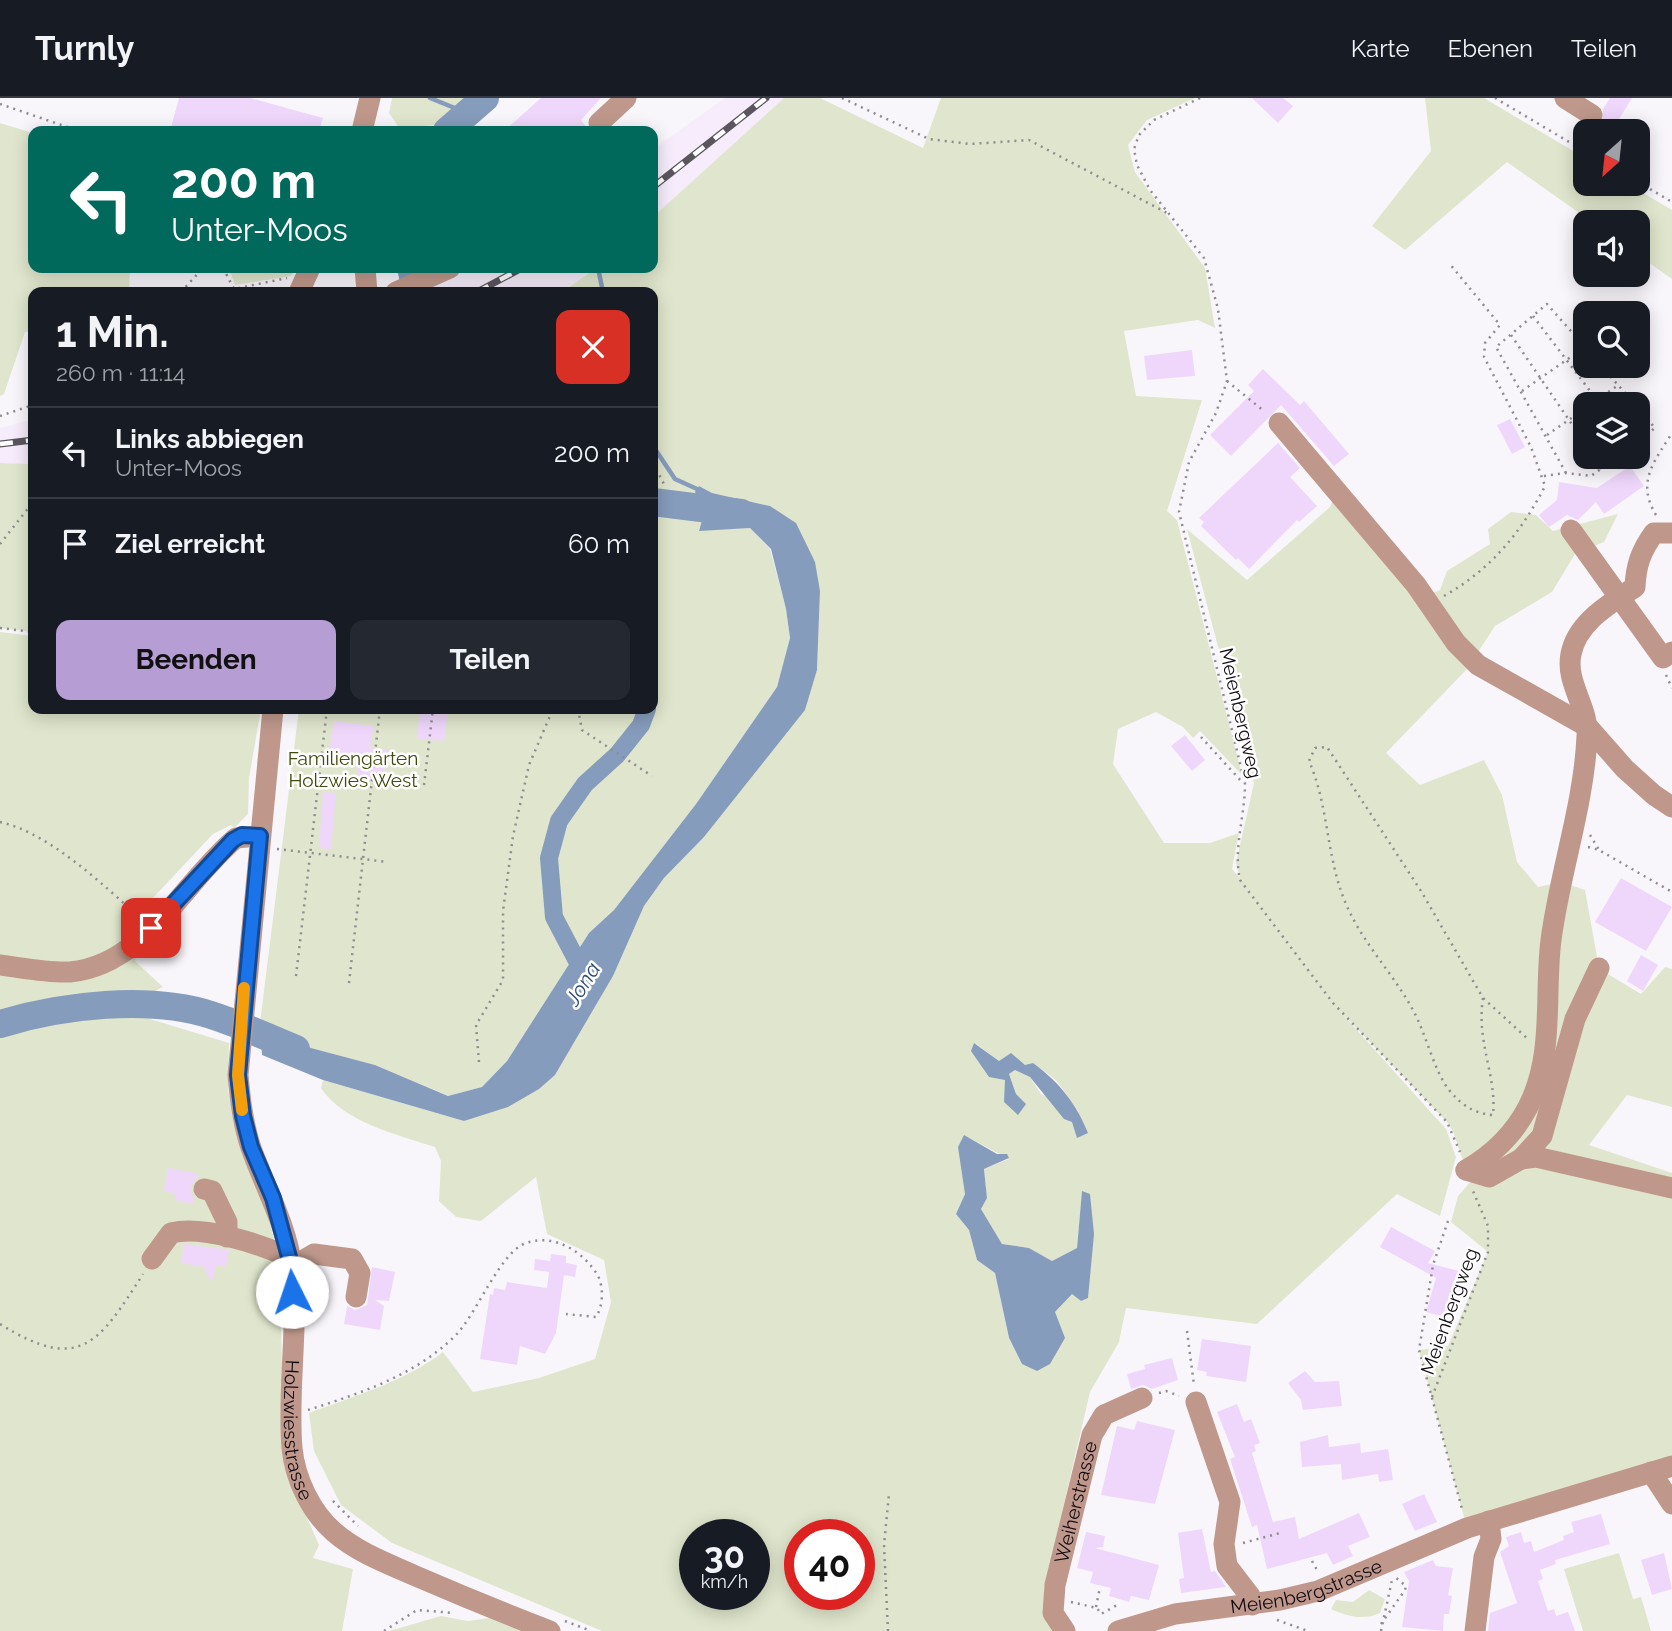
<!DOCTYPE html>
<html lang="de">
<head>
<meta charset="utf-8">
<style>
	body { margin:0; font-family:Raleway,sans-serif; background:#242831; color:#f1f3f6; height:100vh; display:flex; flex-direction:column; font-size:26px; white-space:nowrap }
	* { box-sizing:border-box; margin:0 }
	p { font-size:23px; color:#9ea1a6 }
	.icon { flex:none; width:38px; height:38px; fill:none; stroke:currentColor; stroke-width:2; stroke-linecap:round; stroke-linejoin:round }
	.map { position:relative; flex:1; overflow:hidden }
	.details { position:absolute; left:28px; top:189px; width:630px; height:427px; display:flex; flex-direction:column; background:#171b24; border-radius:14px; box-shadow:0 4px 18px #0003 }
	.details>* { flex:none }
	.top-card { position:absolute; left:28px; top:28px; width:630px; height:147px; border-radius:14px; box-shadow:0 4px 18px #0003; background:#00695c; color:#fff; overflow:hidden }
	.needle { width:46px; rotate:207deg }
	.buttons { position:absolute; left:1573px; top:21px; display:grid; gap:14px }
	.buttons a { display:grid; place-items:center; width:77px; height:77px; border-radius:14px; background:#171b24; box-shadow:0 4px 18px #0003; font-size:35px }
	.speed { position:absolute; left:679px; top:1421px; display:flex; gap:14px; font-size:35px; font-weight:700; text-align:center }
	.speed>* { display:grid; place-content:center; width:91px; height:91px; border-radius:50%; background:#171b24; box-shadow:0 4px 18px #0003; line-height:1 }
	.speed small { font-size:18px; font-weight:400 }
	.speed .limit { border:10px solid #d22; background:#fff; color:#111 }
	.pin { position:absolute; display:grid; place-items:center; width:60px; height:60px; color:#fff; margin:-30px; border-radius:14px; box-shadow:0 4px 10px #0006 }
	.me { position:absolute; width:77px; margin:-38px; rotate:356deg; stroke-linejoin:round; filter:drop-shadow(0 0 5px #0008) }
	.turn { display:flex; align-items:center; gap:24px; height:147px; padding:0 28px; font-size:32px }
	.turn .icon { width:91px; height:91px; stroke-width:2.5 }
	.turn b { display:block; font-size:49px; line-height:60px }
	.round { display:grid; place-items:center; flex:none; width:74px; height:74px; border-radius:14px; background:#242831 }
	.head { display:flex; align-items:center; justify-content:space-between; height:119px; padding:0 28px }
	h1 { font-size:42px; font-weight:700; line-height:52px }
	.primary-button { display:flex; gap:14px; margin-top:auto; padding:14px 28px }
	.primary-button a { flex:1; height:80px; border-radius:14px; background:#b69ed5; color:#111; font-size:28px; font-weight:700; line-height:80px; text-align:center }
	.primary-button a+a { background:#242831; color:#f1f3f6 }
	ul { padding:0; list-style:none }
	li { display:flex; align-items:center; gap:21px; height:91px; padding:0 28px; border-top:2px solid #363941 }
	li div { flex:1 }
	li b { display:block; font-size:26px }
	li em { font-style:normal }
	header { display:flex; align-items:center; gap:42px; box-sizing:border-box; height:98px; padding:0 35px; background:#171b24; border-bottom:2px solid #363941 }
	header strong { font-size:33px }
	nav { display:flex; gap:38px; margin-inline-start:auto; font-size:24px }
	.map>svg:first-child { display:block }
</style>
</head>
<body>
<header>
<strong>Turnly</strong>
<nav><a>Karte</a><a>Ebenen</a><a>Teilen</a></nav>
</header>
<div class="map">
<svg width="1672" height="1533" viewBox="0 0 1672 1533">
	<rect width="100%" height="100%" fill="#f9f6fb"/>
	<g fill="#f6ecfb">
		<polygon points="725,0 822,0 841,101 653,130 653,51"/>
		<polygon points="464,170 604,170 560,194 432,194 435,187"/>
		<polygon points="33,321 33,366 0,365 0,330"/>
	</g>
	<g fill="#e0e6cd" fill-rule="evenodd">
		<polygon points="392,0 464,0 439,27 423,28 419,33 397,33 398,28 389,15"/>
		<path d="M784,0H820L923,50L941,0H1195L1147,22L1128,47L1135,74L1205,170L1215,230L1198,222L1124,233L1136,298L1202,302L1167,413L1177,422L1242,677L1200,633L1193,640L1183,629L1156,614L1118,631L1113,666L1164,745H1210L1239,735L1232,771L1240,780L1236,765L1254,685L1187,431L1247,482L1330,409L1334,398L1420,500L1440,492L1447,473L1490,446L1488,431L1511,414L1536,417L1553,433L1618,416L1604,444L1575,456L1552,494L1495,528L1467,571L1386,655L1420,687L1484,662L1502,697L1517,764L1538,789L1561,784L1585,792L1599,870L1544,1021L1521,1061L1466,1072L1453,1033L1447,1024L1337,910L1446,1031L1456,1059L1440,1118L1397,1096L1257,1226L1126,1210L1119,1244L1090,1294L1044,1492L1053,1515L1055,1533H602L392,1445L341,1407L314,1353L309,1315C354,1298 404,1284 443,1254L473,1294L539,1280L595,1261L611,1204L604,1162L547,1136L536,1079L481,1123L456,1119L439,1103L441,1063L435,1049C398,1037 343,1024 321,990L323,982L464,1023L555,977L613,878L644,808L664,780L704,739L805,611L817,572L820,493L770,408L712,395L699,388L704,415L699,432L750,430L770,451L786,511L790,540L777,589L696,706L614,812L589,835L507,963L482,989L449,998L375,967L311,950L260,925L299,611H653V194H562L597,170H653V119ZM975,945L999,963L1011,956L1025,968L1033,965L1056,982L1079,1014L1041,996L1030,979L1015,972L1009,976L1016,996ZM965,1038L1009,1061L984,1071L987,1100L981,1111L1002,1146L1029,1150L1052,1163L1077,1150L1082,1094L1081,1203L1072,1195L1055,1214L1022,1266L1009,1241L995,1175L977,1162L969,1132L956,1116L965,1096ZM695,1437H754V1496H695ZM800,1437H859V1496H800Z"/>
		<polygon points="1425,0 1484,0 1585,60 1586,86 1628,86 1672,112 1672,181 1638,157 1638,124 1592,124 1507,64 1405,152 1372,128 1431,53"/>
		<polygon points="0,25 33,35 33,170 130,170 129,194 33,194 33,233 25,234 4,296 0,298"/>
		<polygon points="229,170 295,170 291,178 235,187"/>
		<polygon points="0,365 33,366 33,534 0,530"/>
		<polygon points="0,534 33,538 33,611 261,611 249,680 248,716 234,730 231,727 213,736 137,817 151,830 144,837 135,863 163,889 117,911 229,945 228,992 241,1054 265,1109 274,1140 281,1222 284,1367 319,1447 313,1460 353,1471 342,1533 0,1533"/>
		<polygon points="1665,869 1672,871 1672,1009 1627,997 1589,1047 1672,1075 1672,1367 1467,1430 1419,1252 1448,1248 1488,1154 1451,1124 1458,1098 1473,1081 1536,1054 1568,956 1603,873 1641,896"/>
		<polygon points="1619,1455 1633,1501 1641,1499 1651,1533 1583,1533 1564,1471"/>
		<path d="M1369,1492L1385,1501L1380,1515C1364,1523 1346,1518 1331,1511L1336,1502L1353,1504Z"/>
		<polygon points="441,1518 468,1523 490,1520 521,1533 389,1533"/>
	</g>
	<g fill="#869cbc">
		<polygon points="699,388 712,395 770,408 796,425 815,464 820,493 817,572 805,612 704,739 664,780 644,808 613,878 555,977 539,991 508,1009 464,1023 323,982 262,957 260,925 311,950 375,967 448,998 482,989 507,963 589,835 614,812 696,706 777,589 790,540 786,511 771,451 750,430 699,433 704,415 695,394"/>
		<path d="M974,945L999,963L1011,955L1025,967L1033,965C1059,984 1076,1005 1088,1035L1077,1040L1072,1024L1064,1021L1030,979L1015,972L1009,976L1016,996L1026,1006L1018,1017L1004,1004L1005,982L989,979L971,953Z"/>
		<polygon points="964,1037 997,1056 1007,1056 1009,1060 984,1071 987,1100 981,1111 1002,1146 1029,1150 1052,1163 1077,1150 1082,1093 1090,1096 1094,1136 1088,1200 1081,1203 1072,1196 1055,1214 1065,1240 1050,1266 1037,1273 1022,1266 1009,1240 995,1175 977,1162 969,1132 956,1116 965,1096 958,1049"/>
	</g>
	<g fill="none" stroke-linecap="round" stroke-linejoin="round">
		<g stroke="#869cbc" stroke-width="4.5">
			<polyline points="430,0 467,15"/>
			<polyline points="598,170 603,194"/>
			<polyline points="653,348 675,381 697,391"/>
		</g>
		<polyline stroke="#869cbc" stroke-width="18" points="585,878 554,819 549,760 559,723 585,686 617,657 641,627 647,611"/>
		<g stroke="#869cbc" stroke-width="28">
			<polyline points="447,33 485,0"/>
			<polyline points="411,170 417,194"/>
			<polyline points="653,404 741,415"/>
			<path d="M0,926C62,907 149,897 211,917C240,926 268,940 296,951"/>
		</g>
	</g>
	<g fill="#efd7fb">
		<polygon points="179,0 250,0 323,20 319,33 170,33"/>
		<polygon points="541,0 601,0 581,22 589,33 504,33"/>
		<polygon points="1252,0 1283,0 1293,8 1278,25"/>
		<polygon points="1610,0 1632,0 1613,31 1602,25 1603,11"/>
		<polygon points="1192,252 1195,278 1147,282 1144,258"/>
		<polygon points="1263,271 1300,307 1304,303 1349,356 1334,368 1281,307 1231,358 1210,337 1254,293 1248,287"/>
		<polygon points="1510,321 1525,349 1512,356 1497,327"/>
		<polygon points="1278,345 1300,370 1290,379 1317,408 1299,424 1297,422 1249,471 1238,460 1236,462 1201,428 1204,424 1199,420"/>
		<polygon points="1630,368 1644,388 1604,416 1596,404 1578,422 1567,417 1549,429 1539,417 1557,402 1559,384 1597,390"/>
		<polygon points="420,611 448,611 444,643 417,641"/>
		<polygon points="334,623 374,628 370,650 387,652 383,683 357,680 359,658 329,654"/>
		<polygon points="1185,637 1205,662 1192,673 1171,648"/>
		<polygon points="323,694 336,695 331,751 319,750"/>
		<polygon points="1621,780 1672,809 1646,853 1595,824"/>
		<polygon points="1641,857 1658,867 1643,893 1627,883"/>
		<polygon points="168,1070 199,1076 191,1088 194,1106 175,1102 176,1096 164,1093"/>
		<polygon points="1391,1129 1435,1153 1428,1165 1463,1174 1448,1220 1426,1214 1436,1180 1380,1149"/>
		<polygon points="184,1146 229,1152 226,1169 216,1167 212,1185 204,1169 181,1165"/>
		<polygon points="551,1156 566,1158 566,1165 577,1167 575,1179 564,1177 556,1235 545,1256 520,1248 517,1267 480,1261 490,1196 493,1197 494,1190 505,1192 507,1184 547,1190 549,1174 534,1172 535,1161 550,1163"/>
		<polygon points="372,1169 395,1174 389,1203 375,1202 384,1208 380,1232 344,1226 347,1208 355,1212 367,1207"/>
		<polygon points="1202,1241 1251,1248 1246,1284 1206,1278 1207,1274 1197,1272"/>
		<polygon points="1172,1260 1178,1282 1152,1291 1143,1287 1131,1291 1127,1276 1145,1271 1144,1267"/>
		<polygon points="1305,1273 1315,1284 1339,1283 1342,1308 1303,1312 1301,1302 1288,1285"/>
		<polygon points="1237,1306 1244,1324 1251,1321 1260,1345 1254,1347 1256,1353 1252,1355 1273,1424 1295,1419 1299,1441 1359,1415 1370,1439 1348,1448 1353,1458 1333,1467 1327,1455 1267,1471 1257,1427 1252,1429 1230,1361 1235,1359 1217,1314"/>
		<polygon points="1137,1323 1175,1332 1155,1406 1101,1397 1117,1328 1134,1332"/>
		<polygon points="1328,1337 1329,1349 1360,1345 1361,1355 1388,1351 1393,1382 1379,1384 1378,1376 1342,1382 1341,1366 1302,1369 1300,1344"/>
		<polygon points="1424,1396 1437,1424 1415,1433 1402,1406"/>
		<polygon points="1601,1416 1610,1446 1555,1462 1556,1466 1540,1472 1543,1481 1538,1483 1548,1513 1554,1511 1556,1518 1568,1514 1575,1533 1488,1533 1490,1515 1517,1505 1500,1454 1509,1448 1506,1439 1521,1434 1524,1445 1531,1443 1534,1454 1564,1442 1563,1438 1574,1434 1571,1424"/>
		<polygon points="1202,1431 1211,1474 1215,1473 1226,1489 1181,1495 1179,1481 1184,1480 1178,1435"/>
		<polygon points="1086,1434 1105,1438 1103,1449 1095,1450 1159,1467 1149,1502 1131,1498 1129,1504 1109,1498 1111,1490 1090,1485 1093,1474 1077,1470"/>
		<polygon points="1664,1455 1672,1491 1652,1497 1641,1462"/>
		<polygon points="1433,1462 1436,1468 1453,1470 1448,1497 1452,1498 1449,1516 1444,1516 1443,1533 1402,1529 1409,1483 1404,1474"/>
	</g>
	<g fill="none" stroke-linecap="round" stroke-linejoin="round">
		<g stroke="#8f8b92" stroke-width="2.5" stroke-dasharray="2 5" stroke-linecap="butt">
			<polyline points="842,0 929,41 970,46 1029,42 1167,115"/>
			<path d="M1200,0L1154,22L1139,37L1134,51L1137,67L1150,92L1204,160L1218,211L1227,283L1216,315L1189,364L1179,414L1245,686C1245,718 1233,751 1240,782L1333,905L1447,1024L1460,1054"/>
			<polyline points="1495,0 1586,54"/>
			<polyline points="0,6 79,33"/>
			<polyline points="1638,84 1672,104"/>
			<polyline points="223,170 234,191 287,180"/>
			<polyline points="181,194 203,170"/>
			<polyline points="1533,218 1600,306"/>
			<polyline points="1511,237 1586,347"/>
			<polyline points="1601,268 1635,306"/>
			<polyline points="1227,283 1265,314"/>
			<polyline points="1522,293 1585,249"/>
			<polyline points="1591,306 1617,288"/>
			<polyline points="1638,310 1655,330 1638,343"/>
			<polyline points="0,318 33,307"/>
			<polyline points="1547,337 1586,310"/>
			<polyline points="1593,359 1601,371"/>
			<polyline points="653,365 665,388"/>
			<polyline points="1566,375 1496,249 1547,206 1586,250"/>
			<polyline points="1544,378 1566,375 1591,378 1617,359"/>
			<path d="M1656,417C1636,384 1654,364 1672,335"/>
			<polyline points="0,446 33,404"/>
			<path d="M1444,498C1490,472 1521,435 1545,388L1531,349L1484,259L1485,245L1500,227L1449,165"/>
			<polyline points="0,530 33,534"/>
			<polyline points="1666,577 1672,590"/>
			<polyline points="578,611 582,632 652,678"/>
			<polyline points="1201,639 1242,684"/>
			<polyline points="424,687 433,611"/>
			<path d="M0,724C49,735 101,785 138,818"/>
			<polyline points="1590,737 1599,752"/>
			<polyline points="1588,749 1599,752 1672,794"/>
			<polyline points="277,751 388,764"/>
			<polyline points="296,878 327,611"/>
			<polyline points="349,885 380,611"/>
			<path d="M1483,900C1476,944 1497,978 1493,1017C1472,1015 1462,1007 1449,992C1434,973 1426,936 1414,914C1394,876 1363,846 1346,806C1326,760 1329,708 1309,663L1315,650L1327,649L1421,793L1483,900L1529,942"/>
			<polyline points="479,964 476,927 503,882 503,813 513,738 529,667 553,611"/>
			<polyline points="1448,1123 1433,1167 1419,1252 1462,1411"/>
			<path d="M0,1226C80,1276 99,1245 143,1176"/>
			<polyline points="1187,1233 1194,1287"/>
			<polyline points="1159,1295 1166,1293 1179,1298"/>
			<polyline points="1432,1299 1488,1154 1488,1128 1473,1093"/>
			<path d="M308,1312C361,1295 414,1278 455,1238C477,1216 500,1154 526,1145C555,1135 584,1154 598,1178C604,1190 603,1208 596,1219L566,1216"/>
			<polyline points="333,1403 358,1428"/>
			<polyline points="1243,1445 1280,1435"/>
			<polyline points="1312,1463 1317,1472"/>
			<polyline points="1071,1504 1097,1510 1101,1516 1119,1506"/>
			<polyline points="1096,1509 1100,1489"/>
			<polyline points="1277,1522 1308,1533"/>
			<polyline points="565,1523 591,1533"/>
			<polyline points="1381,1526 1405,1492 1406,1488 1395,1479"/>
			<polyline points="384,1533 417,1512 454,1515"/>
			<polyline points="888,1533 884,1447 889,1396"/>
			<polyline points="1381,1533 1392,1482"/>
		</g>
		<g stroke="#bf988b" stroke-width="21">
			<polyline points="1565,0 1592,17"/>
			<polyline points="599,25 626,0"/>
			<polyline points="362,33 370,0"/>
			<polyline points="365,170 367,194"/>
			<polyline points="299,194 310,170"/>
			<polyline points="396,194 450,170"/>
			<polyline points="1279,325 1416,487 1456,545 1478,567 1588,629 1625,671 1654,697 1672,709"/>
			<polyline points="1571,432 1663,560 1672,554"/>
			<path id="s1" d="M273,611L238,977C240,1002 243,1026 251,1050C265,1089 287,1128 292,1170C299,1229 287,1291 292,1350C295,1381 311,1414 334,1434C358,1455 389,1466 418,1479C462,1498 506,1516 550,1533"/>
			<path d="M0,867C23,870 47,875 70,874C145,867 184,783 236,740L260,738"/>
			<polyline points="1521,1061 1536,1059 1672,1090"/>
			<path d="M1466,1072C1492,1057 1514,1036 1528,1009C1555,957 1544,897 1551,842C1560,773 1584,707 1587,638C1589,609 1565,585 1571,556C1577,524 1610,506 1635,489C1636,467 1641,453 1654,435H1672"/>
			<polyline points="1466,1072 1489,1079 1521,1061 1542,1038 1575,921 1599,870"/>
			<polyline points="204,1091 212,1093 227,1124 227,1139"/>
			<path d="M152,1161L171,1135C203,1127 259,1146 289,1159"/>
			<polyline points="292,1169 314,1156 352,1161 360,1175 356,1199"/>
			<polyline points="1196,1304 1230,1404 1224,1446 1227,1468 1250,1498 1252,1507"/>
			<polyline points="1651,1374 1672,1406"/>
			<path id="s2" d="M1065,1533L1053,1515L1055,1487L1092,1337L1104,1317L1142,1300"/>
			<path id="s3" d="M1118,1533L1175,1516L1280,1502L1318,1493L1467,1430L1672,1368"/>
			<polyline points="1475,1533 1484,1459 1491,1441 1489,1423"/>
		</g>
		<defs>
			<g id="rail">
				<polyline points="653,89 766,0"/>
				<polyline points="477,194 522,170"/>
				<polyline points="0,346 33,342"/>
			</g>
		</defs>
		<use href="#rail" stroke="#5b565e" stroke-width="7"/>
		<use href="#rail" stroke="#fff" stroke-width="4.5" stroke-dasharray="13" stroke-linecap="butt"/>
	</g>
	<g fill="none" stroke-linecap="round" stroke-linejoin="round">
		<defs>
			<polyline id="route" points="151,830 233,742 242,737 260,738 238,977 243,1018 251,1049 273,1100 292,1170 292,1194"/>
		</defs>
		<use href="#route" stroke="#114b97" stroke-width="18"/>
		<use href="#route" stroke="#1a73e8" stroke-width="12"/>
		<polyline stroke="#f59e0b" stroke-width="12" points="242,1012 238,977 244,890"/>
	</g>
	<g text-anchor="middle" stroke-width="5" stroke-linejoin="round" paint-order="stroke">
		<g font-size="19" fill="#0f0912" stroke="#fff">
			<text transform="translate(1241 615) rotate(77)" y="7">Meienbergweg</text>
			<text transform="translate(1449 1213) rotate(-70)" y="7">Meienbergweg</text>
			<text dy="7" stroke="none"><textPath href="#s1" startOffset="732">Holzwiesstrasse</textPath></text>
			<text dy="7" stroke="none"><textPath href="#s2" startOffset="135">Weiherstrasse</textPath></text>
			<text dy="7" stroke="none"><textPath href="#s3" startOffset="194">Meienbergstrasse</textPath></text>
		</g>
		<g font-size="19" fill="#414b0d" stroke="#fff">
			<text x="353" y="667">Familiengärten<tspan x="353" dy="22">Holzwies West</tspan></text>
		</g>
		<g font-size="21" font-style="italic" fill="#2d4c78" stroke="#fff">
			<text transform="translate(583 886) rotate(-58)" y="7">Jona</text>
		</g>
	</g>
</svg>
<div class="buttons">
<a><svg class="needle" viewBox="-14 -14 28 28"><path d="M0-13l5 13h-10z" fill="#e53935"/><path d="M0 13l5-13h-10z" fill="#9ea1a6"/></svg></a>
<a><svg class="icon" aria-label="sound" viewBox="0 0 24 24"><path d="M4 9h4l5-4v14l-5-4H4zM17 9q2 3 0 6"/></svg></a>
<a><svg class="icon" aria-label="search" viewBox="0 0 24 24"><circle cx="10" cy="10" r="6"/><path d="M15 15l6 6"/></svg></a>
<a><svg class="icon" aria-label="layers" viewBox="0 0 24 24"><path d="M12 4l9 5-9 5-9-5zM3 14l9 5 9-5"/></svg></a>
</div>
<div class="speed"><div>30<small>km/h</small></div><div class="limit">40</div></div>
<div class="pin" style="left:151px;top:830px;background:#d93025"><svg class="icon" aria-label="arrive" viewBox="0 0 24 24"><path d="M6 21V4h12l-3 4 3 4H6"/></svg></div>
<svg class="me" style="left:292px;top:1194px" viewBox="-20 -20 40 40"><circle r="19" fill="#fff"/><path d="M0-13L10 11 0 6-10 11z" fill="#1a73e8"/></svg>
<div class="top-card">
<div class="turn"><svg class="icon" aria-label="left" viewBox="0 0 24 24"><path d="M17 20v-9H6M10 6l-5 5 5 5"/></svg><div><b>200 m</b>Unter-Moos</div></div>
</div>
<section class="details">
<div class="head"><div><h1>1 Min.</h1><p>260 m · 11:14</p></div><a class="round" style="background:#d93025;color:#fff"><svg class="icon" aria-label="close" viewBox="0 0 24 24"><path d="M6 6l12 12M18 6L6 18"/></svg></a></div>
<ul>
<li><svg class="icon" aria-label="left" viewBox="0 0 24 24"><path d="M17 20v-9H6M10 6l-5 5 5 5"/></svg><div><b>Links abbiegen</b><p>Unter-Moos</p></div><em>200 m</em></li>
<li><svg class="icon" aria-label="arrive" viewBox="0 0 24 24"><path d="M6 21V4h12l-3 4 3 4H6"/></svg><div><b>Ziel erreicht</b></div><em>60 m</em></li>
</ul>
<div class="primary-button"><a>Beenden</a><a>Teilen</a></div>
</section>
</div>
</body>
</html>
